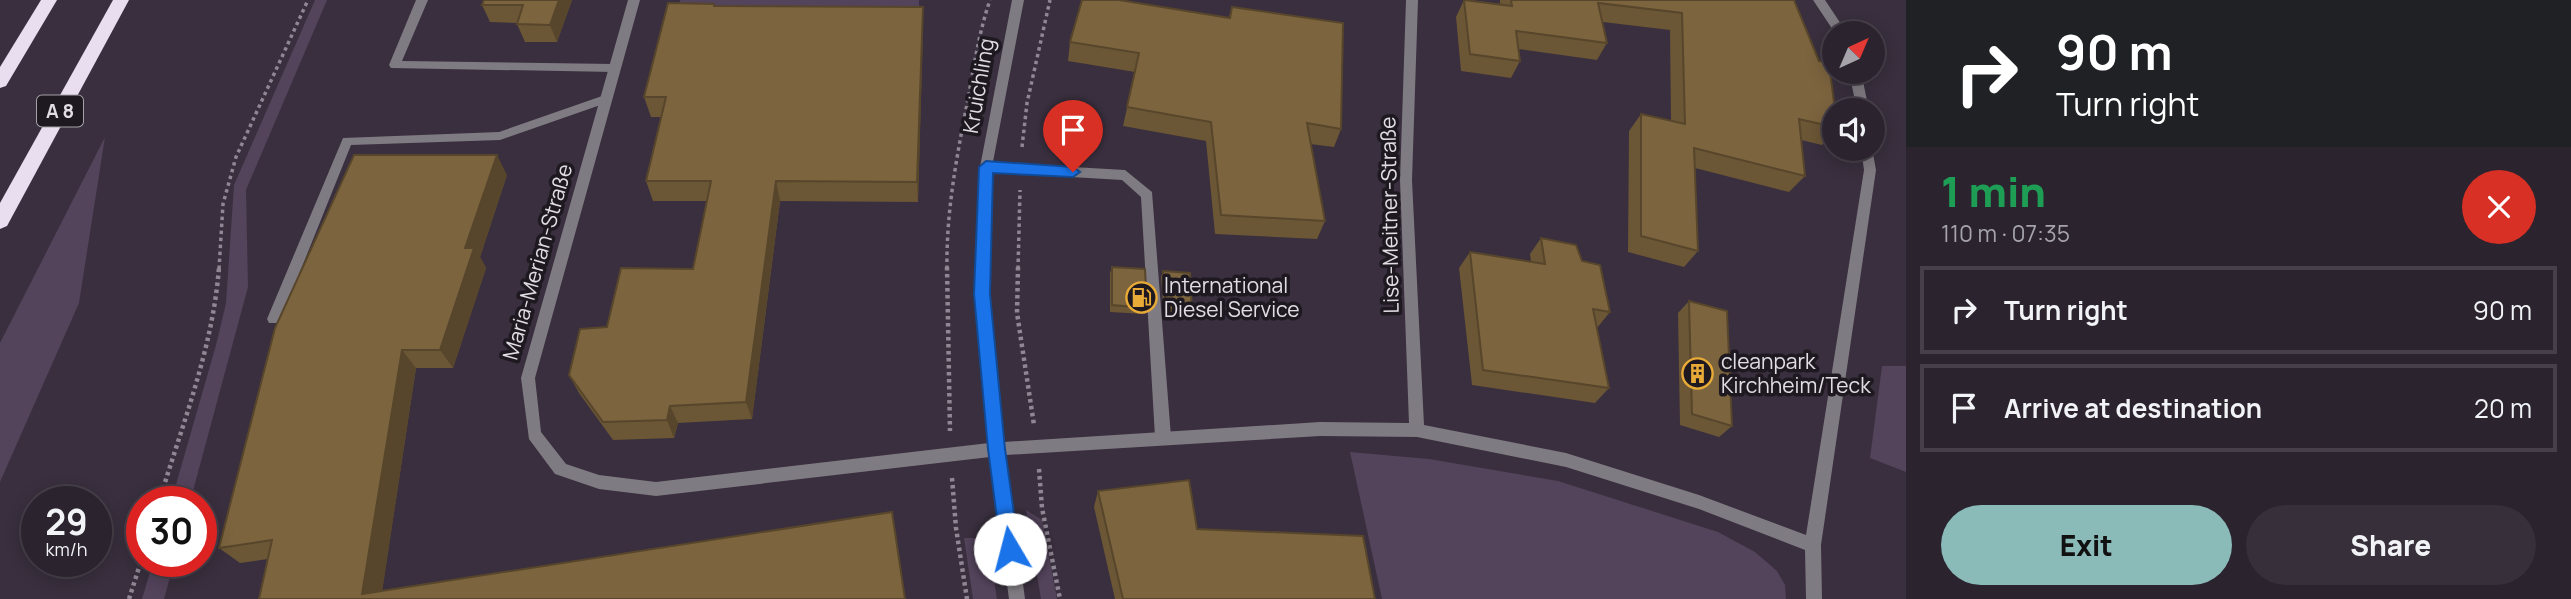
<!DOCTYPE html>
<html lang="en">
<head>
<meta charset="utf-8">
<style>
	body { margin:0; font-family:Manrope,sans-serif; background:#372f3a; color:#f1f3f6; height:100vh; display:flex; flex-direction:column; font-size:26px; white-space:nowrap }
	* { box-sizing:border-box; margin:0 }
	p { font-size:23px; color:#a6a4aa }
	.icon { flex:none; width:38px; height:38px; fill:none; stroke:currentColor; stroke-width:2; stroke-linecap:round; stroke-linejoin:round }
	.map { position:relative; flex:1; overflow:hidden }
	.side { display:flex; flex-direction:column; background:#2b232e; width:665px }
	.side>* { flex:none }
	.banner { background:#202124; color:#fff; overflow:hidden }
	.needle { width:46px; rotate:44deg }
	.tools { position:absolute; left:1822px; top:21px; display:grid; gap:14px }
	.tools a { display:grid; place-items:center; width:63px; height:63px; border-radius:50%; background:#2b232e; box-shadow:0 4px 18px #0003,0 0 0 2px #47404a; font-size:35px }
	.speed { position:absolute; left:21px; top:486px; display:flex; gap:14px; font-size:35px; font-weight:700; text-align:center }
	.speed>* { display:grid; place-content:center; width:91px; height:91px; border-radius:50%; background:#2b232e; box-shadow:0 4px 18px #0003,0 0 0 2px #47404a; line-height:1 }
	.speed small { font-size:18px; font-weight:400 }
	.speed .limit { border:10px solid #d22; background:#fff; color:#111 }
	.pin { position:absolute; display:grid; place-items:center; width:60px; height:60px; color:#fff; margin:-72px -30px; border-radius:50% 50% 50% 0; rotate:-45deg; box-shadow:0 0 7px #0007 }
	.pin .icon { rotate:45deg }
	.me { position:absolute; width:77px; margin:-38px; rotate:352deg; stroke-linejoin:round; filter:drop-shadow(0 0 5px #0008) }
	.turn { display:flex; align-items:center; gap:24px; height:147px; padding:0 35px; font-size:32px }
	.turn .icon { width:91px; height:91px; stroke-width:2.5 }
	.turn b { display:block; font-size:49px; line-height:60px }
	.round { display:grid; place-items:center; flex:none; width:74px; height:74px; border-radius:37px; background:#372f3a }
	.overview { display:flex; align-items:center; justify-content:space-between; height:119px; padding:0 35px }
	h1 { font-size:42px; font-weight:800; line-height:52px; color:#1e9e55 }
	.primary-button { display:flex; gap:14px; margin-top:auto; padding:14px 35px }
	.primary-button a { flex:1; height:80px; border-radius:42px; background:#8bbbb9; color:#111; font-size:28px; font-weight:800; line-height:80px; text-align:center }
	.primary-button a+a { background:#372f3a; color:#f1f3f6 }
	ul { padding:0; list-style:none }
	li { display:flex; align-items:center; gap:21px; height:88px; margin:0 14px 10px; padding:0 21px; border:4px solid #47404a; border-radius:0px }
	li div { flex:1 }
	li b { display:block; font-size:26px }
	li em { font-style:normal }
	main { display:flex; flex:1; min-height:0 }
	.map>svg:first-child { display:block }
</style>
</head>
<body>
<main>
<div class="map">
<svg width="1906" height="599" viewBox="0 0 1906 599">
	<rect width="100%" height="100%" fill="#392f3e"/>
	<g fill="#53435b">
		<polygon points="315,0 327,0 246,190 248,287 190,502 171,502 216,345 226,303 234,185"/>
		<polygon points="680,0 919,0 919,16 676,17"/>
		<polygon points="105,137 79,303 0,482 0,343"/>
		<polygon points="1882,366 1906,366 1906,472 1870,458"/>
		<polygon points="1350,452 1429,459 1558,481 1718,532 1755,552 1777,571 1785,585 1786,599 1382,599"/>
		<polygon points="1026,510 1042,520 1057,599 1041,599"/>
		<polygon points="964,538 982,538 989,548 997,599 973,599"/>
		<polygon points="153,562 174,562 164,599 142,599"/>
	</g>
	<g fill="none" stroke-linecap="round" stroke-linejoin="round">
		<g stroke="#8f8793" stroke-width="3.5" stroke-dasharray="3.5 3.5" stroke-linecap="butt">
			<polyline points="1022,147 1027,103 1050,0"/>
			<polyline points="219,269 223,204 236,157 308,0"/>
			<path d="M947,269C946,212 957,155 968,99C974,66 979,32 990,0"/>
			<polyline points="1018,269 1020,190"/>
		</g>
		<g stroke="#8f8793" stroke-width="4.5" stroke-dasharray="3.5 3.5" stroke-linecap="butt">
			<polyline points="947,267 950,431"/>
			<polyline points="1018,267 1017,313 1034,425"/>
			<polyline points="1039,469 1042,508 1060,599"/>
			<polyline points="952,478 956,528 967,599"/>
			<path d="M159,502C182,425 213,348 219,267"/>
			<polyline points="129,599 142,558"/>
		</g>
		<g fill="#7f7b82" fill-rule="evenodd">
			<polygon points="416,0 428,0 402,61 614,64 620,68 614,72 391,68 389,65"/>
			<polygon points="605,95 611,99 609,102 500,140 351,145 281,319 279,323 269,323 267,319 343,138 499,132"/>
			<polygon points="986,162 1125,170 1152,192 1171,437 1168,442 1163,444 1158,442 1155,437 1141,197 1122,180 986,172 980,167"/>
		</g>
		<g fill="#7f7b82" fill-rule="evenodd">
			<polygon points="628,0 640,0 535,378 541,432 566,464 599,475 656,482 989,443 975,294 980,167 1012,0 1024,0 992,167 989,294 1004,442 1320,422 1409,423 1400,180 1406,0 1418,0 1412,180 1424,425 1566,453 1699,495 1806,535 1864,170 1861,149 1872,148 1876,170 1821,545 1822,599 1806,599 1805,550 1699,509 1566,467 1417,437 1320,436 1006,455 1025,599 1009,599 990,457 656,496 599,489 555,474 529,439 521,378"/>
			<polygon points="1813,0 1825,0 1847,33 1835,33"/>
			<polygon points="1849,72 1861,72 1869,110 1857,110"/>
		</g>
		<g fill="#e9ddf0" fill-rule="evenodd">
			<polygon points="41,0 57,0 6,86 0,88 0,67"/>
			<polygon points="113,0 129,0 7,226 0,229 0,203"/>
		</g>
	</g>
	<g fill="#6b5635">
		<polygon points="484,0 572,0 557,42 525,42 517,24 518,23 490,22 482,5"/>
		<polygon points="1464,0 1500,5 1500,0 1794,0 1834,110 1834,132 1822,145 1801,140 1805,176 1789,192 1695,168 1698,251 1684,267 1628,252 1629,131 1641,114 1671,121 1670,30 1603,22 1607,43 1597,60 1518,49 1520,61 1511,78 1461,71 1456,17"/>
		<polygon points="715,6 923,7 923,28 918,202 780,201 752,419 678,423 674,438 613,440 579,393 569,375 607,327 693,269 707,201 653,201 646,181 662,117 651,117 644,97"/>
		<polygon points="1232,7 1341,129 1334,147 1310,144 1325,221 1317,239 1215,234 1206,141 1123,126 1135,72 1068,61 1070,42 1229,17"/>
		<polygon points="507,175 480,257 486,268 453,368 416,368 382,591 905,599 259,599 268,559 240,563 219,548"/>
		<polygon points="1541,238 1582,261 1610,312 1597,328 1609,388 1595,403 1472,385 1459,268 1470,252 1531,262 1530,254"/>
		<polygon points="1112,267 1147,308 1145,314 1110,312 1110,273"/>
		<polygon points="1163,271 1192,312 1190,318 1164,316 1161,277"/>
		<polygon points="1689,301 1732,426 1719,437 1680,425 1678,313"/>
		<polygon points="1098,491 1197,529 1375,599 1115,599 1094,507"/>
	</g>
	<g fill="#57462b">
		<polygon points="559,0 572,0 557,42 550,25"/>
		<polygon points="923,7 923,28 918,202 917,182"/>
		<polygon points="497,155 507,175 480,257 486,268 453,368 440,350 465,248"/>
		<polygon points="776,181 780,201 752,419 746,402"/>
		<polygon points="402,350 416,368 381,599 362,594"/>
		<polygon points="670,406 678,423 674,438 667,420"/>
	</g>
	<g fill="#7c643e" stroke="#57462b" stroke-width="2">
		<polygon points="484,0 559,0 550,25 517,24 523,5 482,5"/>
		<polygon points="1082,0 1119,0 1230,18 1232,7 1343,23 1341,129 1307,123 1325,221 1221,215 1211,122 1127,107 1139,53 1070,42"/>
		<polygon points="1464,0 1512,6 1511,0 1794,0 1819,61 1829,63 1835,110 1834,110 1834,127 1799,119 1805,176 1694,148 1698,251 1641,236 1641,114 1685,124 1682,13 1598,3 1607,43 1516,31 1520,61 1470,54"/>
		<polygon points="668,3 714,4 714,6 923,7 917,182 776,181 746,402 670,406 667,420 603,422 569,375 580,329 607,327 621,268 693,269 711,181 646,181 666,97 644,97"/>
		<polygon points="354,155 497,155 465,248 474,248 440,350 402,350 362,594 892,512 905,599 259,599 272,540 219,548 275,328"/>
		<polygon points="1541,238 1576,245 1582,261 1600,265 1610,312 1593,309 1609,388 1483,370 1470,252 1545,264"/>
		<polygon points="1112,267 1145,269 1147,308 1112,305"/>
		<polygon points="1163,271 1190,273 1192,312 1166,309"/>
		<polygon points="1689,301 1727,311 1732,426 1692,414"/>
		<polygon points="1189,480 1197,529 1363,536 1375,599 1123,599 1098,491"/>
	</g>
	<polygon fill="#1a73e8" stroke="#114b97" stroke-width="2" points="986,161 1073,167 1080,172 1073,177 993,173 990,294 1005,449 1019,549 1017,555 1010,558 1003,555 1001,549 988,449 974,294 979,167"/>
	<defs>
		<symbol id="fuel-ring" viewBox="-11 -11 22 22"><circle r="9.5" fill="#1e1920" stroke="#e8ab37" stroke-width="1.5"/><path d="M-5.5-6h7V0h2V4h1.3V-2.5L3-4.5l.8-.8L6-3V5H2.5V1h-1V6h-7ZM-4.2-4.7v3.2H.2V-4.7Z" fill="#e8ab37"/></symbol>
		<symbol id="building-ring" viewBox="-11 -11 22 22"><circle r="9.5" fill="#1e1920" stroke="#e8ab37" stroke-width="1.5"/><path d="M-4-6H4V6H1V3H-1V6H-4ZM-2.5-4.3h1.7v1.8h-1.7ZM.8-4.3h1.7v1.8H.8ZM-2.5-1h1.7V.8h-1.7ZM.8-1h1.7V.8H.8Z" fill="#e8ab37"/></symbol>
	</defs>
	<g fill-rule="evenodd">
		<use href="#fuel-ring" x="1124" y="280" width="35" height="35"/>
		<use href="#building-ring" x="1680" y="356" width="35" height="35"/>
	</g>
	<g text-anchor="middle" stroke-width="7" stroke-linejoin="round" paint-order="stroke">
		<rect fill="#1e1920" stroke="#a7a2aa" stroke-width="2" x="37" y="95.5" width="46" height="31" rx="5"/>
		<g font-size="19" font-weight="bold" fill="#e2dce5">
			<text x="60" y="118">A 8</text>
		</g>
		<g font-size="21" fill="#e2dce5" stroke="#1e1920">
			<text transform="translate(979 86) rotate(-80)" y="7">Kruichling</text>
			<text transform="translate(1390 215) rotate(-91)" y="7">Lise-Meitner-Straße</text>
			<text transform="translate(538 262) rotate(-74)" y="7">Maria-Merian-Straße</text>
		</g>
		<g font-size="21" fill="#e2dce5" stroke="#1e1920" text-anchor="start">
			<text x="1164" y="293">International<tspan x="1164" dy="24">Diesel Service</tspan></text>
			<text x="1721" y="369">cleanpark<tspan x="1721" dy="24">Kirchheim/Teck</tspan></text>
		</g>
	</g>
</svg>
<div class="tools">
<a><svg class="needle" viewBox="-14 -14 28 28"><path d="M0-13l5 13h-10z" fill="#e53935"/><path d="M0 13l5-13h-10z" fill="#a6a4aa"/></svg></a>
<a><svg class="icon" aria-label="sound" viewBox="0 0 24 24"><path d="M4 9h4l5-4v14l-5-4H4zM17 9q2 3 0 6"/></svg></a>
</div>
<div class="speed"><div>29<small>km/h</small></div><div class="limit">30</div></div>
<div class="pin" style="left:1073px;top:172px;background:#d93025"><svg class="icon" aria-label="arrive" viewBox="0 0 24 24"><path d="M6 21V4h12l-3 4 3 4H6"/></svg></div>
<svg class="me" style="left:1010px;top:549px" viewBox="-20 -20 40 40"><circle r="19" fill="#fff"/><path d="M0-13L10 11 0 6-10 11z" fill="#1a73e8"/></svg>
</div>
<section class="side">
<div class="banner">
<div class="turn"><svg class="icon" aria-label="right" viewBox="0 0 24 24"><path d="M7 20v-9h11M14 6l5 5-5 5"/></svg><div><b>90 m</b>Turn right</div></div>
</div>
<div class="overview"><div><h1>1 min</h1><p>110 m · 07:35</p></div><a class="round" style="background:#d93025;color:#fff"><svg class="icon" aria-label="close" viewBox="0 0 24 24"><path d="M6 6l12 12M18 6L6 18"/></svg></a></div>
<ul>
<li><svg class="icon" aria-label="right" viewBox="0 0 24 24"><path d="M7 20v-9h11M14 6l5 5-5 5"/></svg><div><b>Turn right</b></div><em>90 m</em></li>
<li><svg class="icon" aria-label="arrive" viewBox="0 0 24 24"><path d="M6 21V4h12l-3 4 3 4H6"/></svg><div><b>Arrive at destination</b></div><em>20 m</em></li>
</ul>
<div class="primary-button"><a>Exit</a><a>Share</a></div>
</section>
</main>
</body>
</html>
